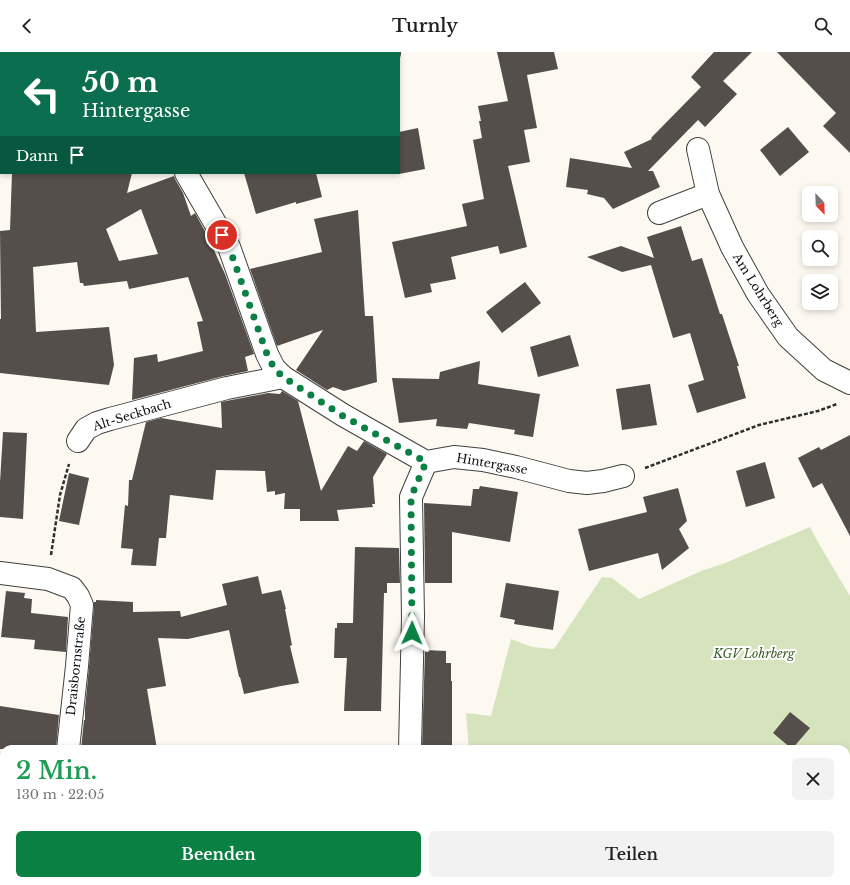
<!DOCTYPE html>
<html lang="de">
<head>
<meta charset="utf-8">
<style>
	body { margin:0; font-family:"Libre Baskerville",serif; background:#f2f2f2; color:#222; height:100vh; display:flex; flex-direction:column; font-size:15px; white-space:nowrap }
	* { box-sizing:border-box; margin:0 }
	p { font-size:13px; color:#767676 }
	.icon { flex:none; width:22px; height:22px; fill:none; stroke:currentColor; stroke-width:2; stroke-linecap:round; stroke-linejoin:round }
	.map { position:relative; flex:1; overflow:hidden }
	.details { position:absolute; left:0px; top:693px; width:850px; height:140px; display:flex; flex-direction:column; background:#fff; border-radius:12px 12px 0 0; box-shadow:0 2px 6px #0003 }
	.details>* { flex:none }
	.top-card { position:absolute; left:0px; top:0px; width:400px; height:122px; box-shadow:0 2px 6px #0003; background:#0b6e4f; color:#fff; overflow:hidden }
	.needle { width:26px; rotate:157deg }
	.buttons { position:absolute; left:802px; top:134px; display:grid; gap:8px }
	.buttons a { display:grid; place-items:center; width:36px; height:36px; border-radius:6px; background:#fff; box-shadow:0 2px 6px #0003; font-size:20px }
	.pin { position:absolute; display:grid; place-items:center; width:34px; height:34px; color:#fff; margin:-17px; border:2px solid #fff; border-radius:50%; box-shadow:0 1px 4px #0007 }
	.me { position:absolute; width:44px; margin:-22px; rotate:1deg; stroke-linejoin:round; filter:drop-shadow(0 0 3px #0008) }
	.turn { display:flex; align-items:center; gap:14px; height:84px; padding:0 16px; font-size:18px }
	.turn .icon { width:52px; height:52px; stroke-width:2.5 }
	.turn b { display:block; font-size:28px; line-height:34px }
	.then { display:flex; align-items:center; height:38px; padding:0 16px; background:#0003; gap:8px; font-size:15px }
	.round { display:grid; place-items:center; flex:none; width:42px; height:42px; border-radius:6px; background:#f2f2f2 }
	.overview { display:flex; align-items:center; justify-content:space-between; height:68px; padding:0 16px }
	h1 { font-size:24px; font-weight:600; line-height:30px; color:#1e9e55 }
	.action { display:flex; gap:8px; margin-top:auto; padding:8px 16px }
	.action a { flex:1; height:46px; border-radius:6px; background:#0b8043; color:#fff; font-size:16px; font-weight:600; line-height:46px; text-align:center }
	.action a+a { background:#f2f2f2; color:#222 }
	header { display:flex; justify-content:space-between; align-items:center; height:52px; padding:0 16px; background:#fff; font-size:18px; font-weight:600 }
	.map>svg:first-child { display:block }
</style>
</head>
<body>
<header><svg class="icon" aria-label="back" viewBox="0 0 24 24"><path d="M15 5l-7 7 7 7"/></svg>Turnly<svg class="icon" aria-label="search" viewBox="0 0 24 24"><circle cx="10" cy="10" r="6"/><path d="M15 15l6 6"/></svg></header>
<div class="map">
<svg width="850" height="833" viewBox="0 0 850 833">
	<rect width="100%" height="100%" fill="#fdf9f0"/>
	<polygon fill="#d6e4bd" points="810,475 819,492 850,544 850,833 604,833 603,829 846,829 846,697 469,697 466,661 491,664 511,587 532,595 554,597 602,525 612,526 639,547 701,519 725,511"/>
	<g fill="#554e4b" fill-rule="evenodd">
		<polygon points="497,0 554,0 558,17 527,23 537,76 524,78 530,110 508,114 527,195 500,202 498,194 451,205 456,227 430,232 432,240 405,246 392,190 467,174 462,152 484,147 473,88 482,86 479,69 481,69 478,54 508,49"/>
		<polygon points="714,0 752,0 723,29 737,42 705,75 698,68 648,119 653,119 660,135 613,157 604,146 587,142 588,138 566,135 570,106 632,116 624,100 652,87 651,86 701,35 691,25"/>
		<polygon points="777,0 850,0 850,101 823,74 836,61"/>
		<polygon points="788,75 809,100 780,124 760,98"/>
		<polygon points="418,76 425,117 399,122 399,80"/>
		<path d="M12,121H132L127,141L174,124L175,127L183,141L191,164L195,161L206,181L225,222L254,302L245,305L248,319L224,324L132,348L134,306L157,302L158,310L203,299L197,270L203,269L188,225L129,237L127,229L84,234L83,231H80L77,210L33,215L36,280L109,275L114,313L109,333L0,321V267H1L0,179L10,178ZM141,157L158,202L119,209L106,177Z"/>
		<polygon points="244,121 316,121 322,145 296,152 296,150 256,162"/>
		<polygon points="358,158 365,264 373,264 377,330 344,339 333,335 327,338 296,318 323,278 277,294 250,217 322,200 314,167"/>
		<polygon points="681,174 692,209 702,206 720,262 722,262 739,314 737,314 746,346 697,361 688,333 704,328 690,281 673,286 651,213 622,220 587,205 621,194 654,206 647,185"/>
		<polygon points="525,230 541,251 502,281 486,260"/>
		<polygon points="570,283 579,314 538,325 530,295"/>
		<polygon points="480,309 478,332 540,342 533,385 514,382 515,378 469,371 467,377 436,374 437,367 399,371 392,326 439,327 440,320"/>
		<polygon points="650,332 657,373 622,378 616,337"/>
		<polygon points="282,339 298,349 321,439 348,394 357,399 364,389 387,402 373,425 375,452 372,452 373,455 337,458 339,469 300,469 300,457 284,457 285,441 275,443 275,439 267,440 265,419 216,418 213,448 170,443 166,486 159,486 156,514 131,513 133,497 121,496 125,453 128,454 129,428 132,428 146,370 161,366 222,376 221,350 268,341 280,342"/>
		<polygon points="3,380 27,381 23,467 0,465 0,430"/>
		<polygon points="850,383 850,484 822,431 813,436 798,406 819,395 821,398"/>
		<polygon points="765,410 775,446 746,455 736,419"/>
		<polygon points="69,421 89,426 79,473 59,469"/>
		<polygon points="480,434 518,440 510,490 452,480 452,531 425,531 424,451 471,454 473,437 479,437"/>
		<polygon points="678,436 687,469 679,477 689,496 662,518 658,501 589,519 578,477 647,460 643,445"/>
		<polygon points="355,495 399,496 400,531 387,531 387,541 384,541 381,659 344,659 345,638 347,606 334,606 335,576 337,576 337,571 353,571"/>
		<polygon points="258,524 262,542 281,538 286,557 285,557 292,593 290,594 299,631 281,634 244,642 240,625 239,625 229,578 188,587 158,586 166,634 147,637 157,697 81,697 84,668 85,668 85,657 89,615 94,554 94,550 96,550 96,548 133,550 133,560 180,559 181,565 227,553 222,532"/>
		<polygon points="506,531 559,539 553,578 514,572 515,568 500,565"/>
		<polygon points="6,539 25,541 24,546 32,547 31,561 68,565 66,600 34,597 35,588 1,585"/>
		<polygon points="425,598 446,599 446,611 451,611 451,629 452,629 452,697 422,697"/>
		<polygon points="0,654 59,663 56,697 0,697"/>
		<polygon points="790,660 810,676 792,697 773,681"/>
	</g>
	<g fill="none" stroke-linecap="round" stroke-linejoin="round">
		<defs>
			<g id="minor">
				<polyline points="141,0 141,1"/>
				<polyline points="389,0 389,1"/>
				<polyline points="0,55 1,55"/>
				<polyline points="186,121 229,195 267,302 274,316 283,325 343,363 426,410 454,405 483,408 516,415 569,429 587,431 603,429 623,424"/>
				<polyline points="708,142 732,195 758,242 788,285 824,318 850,331"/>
				<polyline points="659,161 708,142 698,97"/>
				<polyline points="78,389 86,377 97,371 110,367 227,336 283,325"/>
				<polyline points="0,521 48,527 72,536 78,544 82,553 77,614 68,697"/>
				<polyline points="410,697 413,565 411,445 426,410"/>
				<polyline points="0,738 4,739"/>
				<polyline points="94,829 104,833"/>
				<polyline points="478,829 479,833"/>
				<polyline points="63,833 64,829"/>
				<polyline points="162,833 170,829"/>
			</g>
		</defs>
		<use href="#minor" stroke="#404040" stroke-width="24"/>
		<g stroke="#2f2f2f" stroke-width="2.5" stroke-dasharray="4 2" stroke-linecap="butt">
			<polyline points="645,416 759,373 818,359 837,352"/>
			<polyline points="51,503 60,443 69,412"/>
		</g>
		<use href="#minor" stroke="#fff" stroke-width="22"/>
	</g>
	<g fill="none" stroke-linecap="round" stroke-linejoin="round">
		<polyline stroke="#0b8043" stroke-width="7" stroke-dasharray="0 12.6" points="222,183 229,195 267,302 274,316 283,325 343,364 426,410 411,445 412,581"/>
	</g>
	<g text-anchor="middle" stroke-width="4" stroke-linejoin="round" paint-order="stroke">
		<g font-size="12" fill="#0d0d0d" stroke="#fff">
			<text transform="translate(758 238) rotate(58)" y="4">Am Lohrberg</text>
			<text transform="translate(132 363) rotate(-17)" y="4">Alt-Seckbach</text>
			<text transform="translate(492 412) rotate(10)" y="4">Hintergasse</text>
			<text transform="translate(76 614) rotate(-84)" y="4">Draisbornstraße</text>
		</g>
		<g font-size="12" font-style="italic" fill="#385e25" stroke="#fff">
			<text x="754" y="606">KGV Lohrberg</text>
		</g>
	</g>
</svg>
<div class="buttons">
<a><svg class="needle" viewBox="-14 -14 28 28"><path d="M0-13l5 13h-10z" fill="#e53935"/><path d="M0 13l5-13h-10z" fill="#767676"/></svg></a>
<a><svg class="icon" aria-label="search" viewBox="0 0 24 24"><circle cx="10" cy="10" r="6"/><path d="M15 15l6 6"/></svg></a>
<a><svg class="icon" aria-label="layers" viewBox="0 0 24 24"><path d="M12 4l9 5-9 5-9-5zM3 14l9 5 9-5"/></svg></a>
</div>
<div class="pin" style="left:222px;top:183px;background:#d93025"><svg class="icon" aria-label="arrive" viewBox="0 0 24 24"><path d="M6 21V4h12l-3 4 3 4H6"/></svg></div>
<svg class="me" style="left:412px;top:581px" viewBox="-20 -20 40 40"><path d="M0-17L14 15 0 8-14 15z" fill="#0b8043" stroke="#fff" stroke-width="4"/></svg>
<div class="top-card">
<div class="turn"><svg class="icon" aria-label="left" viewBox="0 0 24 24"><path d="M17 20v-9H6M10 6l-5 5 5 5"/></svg><div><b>50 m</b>Hintergasse</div></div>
<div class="then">Dann<svg class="icon" aria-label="arrive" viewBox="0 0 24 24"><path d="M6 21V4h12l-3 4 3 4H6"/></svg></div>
</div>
<section class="details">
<div class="overview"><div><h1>2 Min.</h1><p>130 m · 22:05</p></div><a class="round"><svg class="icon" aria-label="close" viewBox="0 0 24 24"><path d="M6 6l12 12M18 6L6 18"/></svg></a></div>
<div class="action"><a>Beenden</a><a>Teilen</a></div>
</section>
</div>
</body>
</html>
